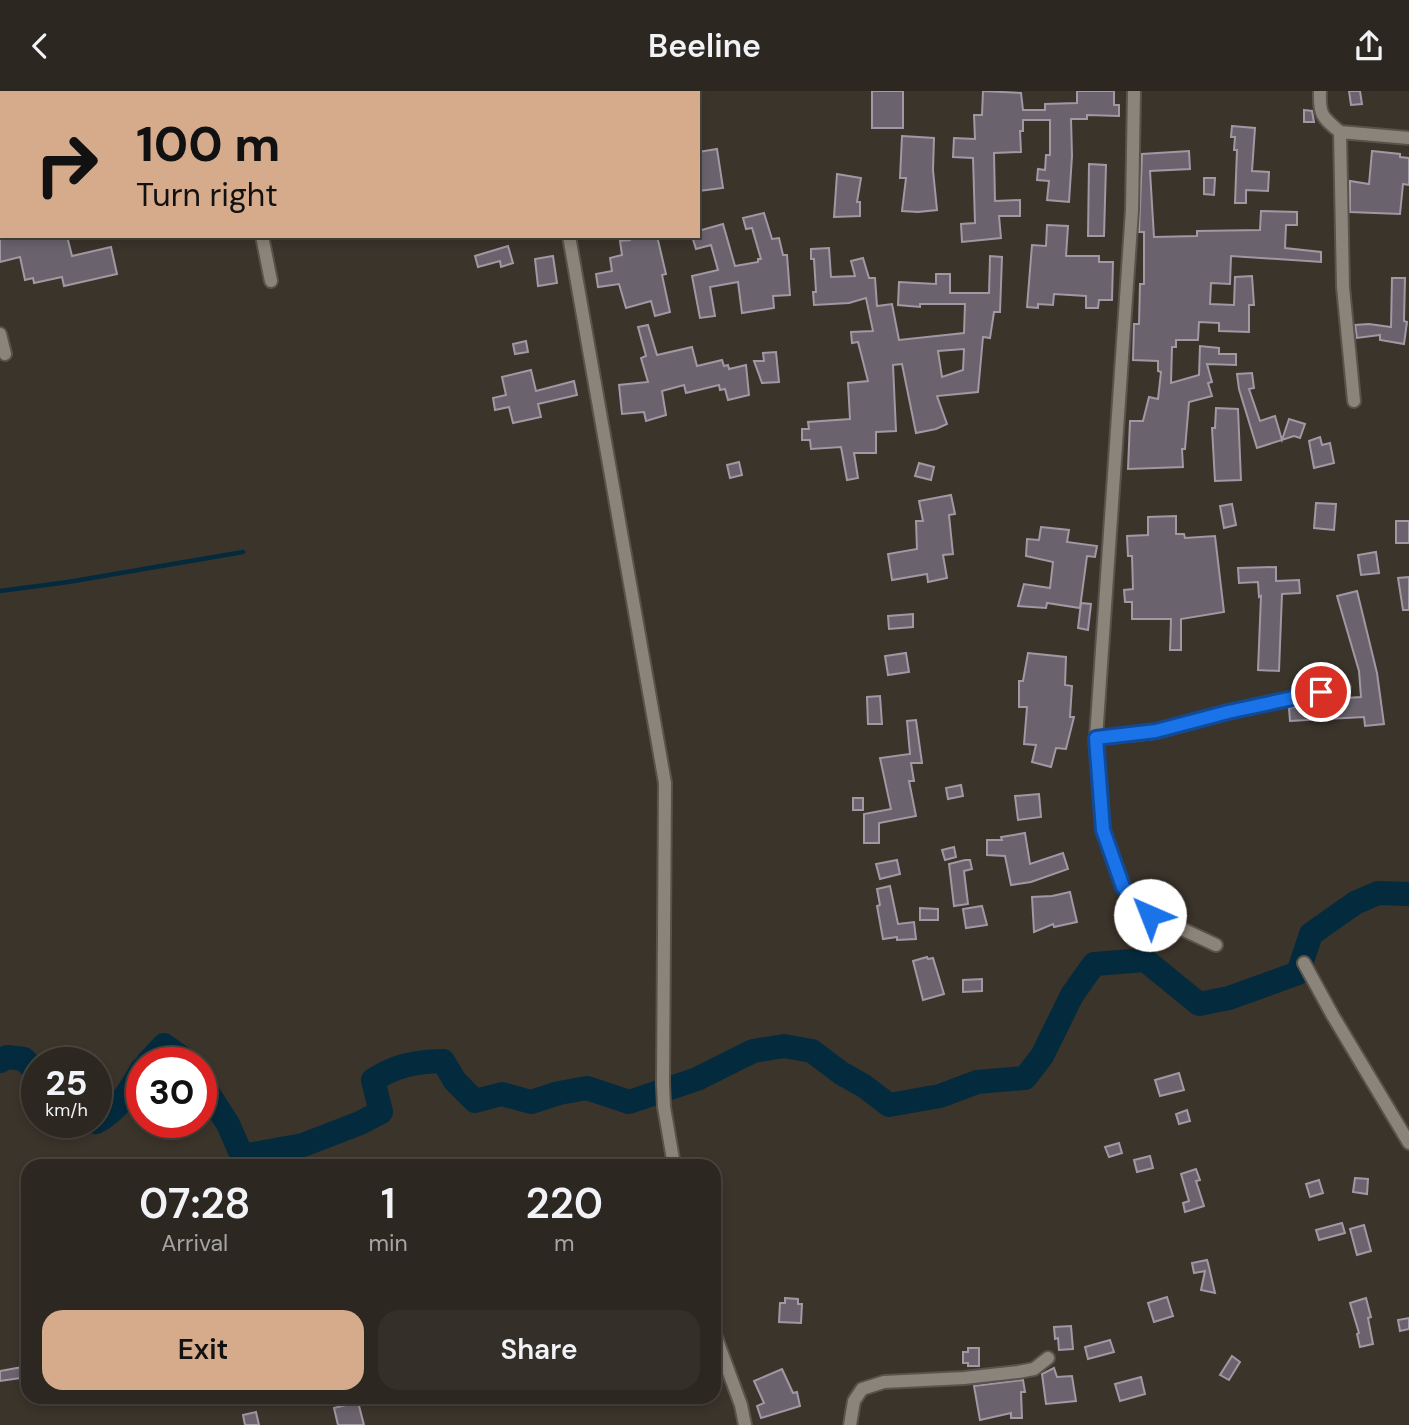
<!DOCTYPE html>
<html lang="en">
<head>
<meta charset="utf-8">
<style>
	body { margin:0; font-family:"DM Sans",sans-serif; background:#342f29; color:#f1f3f6; height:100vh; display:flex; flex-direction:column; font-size:26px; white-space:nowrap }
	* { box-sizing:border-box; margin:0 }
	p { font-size:23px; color:#a6a5a5 }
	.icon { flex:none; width:38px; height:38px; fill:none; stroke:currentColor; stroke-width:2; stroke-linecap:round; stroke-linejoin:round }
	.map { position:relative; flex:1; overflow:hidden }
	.sheet { position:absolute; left:21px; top:1068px; width:700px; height:245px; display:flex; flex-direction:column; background:#2c2720; border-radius:21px; box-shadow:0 4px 10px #0003,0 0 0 2px #48443e }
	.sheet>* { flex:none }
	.guide { position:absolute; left:0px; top:0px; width:700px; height:147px; box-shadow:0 4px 10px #0003,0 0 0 2px #48443e; background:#d6ab8b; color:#111; overflow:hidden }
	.speed { position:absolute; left:21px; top:956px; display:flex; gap:14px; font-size:35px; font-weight:700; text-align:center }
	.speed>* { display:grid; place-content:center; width:91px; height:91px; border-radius:50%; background:#2c2720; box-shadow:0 4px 10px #0003,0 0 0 2px #48443e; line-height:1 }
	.speed small { font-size:18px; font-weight:400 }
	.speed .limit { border:10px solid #d22; background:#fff; color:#111 }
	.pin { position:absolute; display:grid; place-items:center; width:60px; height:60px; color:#fff; margin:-30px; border:4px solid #fff; border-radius:50%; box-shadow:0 2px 7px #0007 }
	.me { position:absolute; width:77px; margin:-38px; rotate:316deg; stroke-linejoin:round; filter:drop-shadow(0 0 5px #0008) }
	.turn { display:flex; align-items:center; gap:24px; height:147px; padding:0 21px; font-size:32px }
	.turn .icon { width:91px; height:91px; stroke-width:2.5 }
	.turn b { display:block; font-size:49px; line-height:60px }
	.eta { display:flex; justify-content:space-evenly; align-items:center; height:119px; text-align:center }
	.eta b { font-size:42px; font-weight:600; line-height:49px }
	.cta { display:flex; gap:14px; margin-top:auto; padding:14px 21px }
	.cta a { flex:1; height:80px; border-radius:21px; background:#d6ab8b; color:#111; font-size:28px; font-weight:600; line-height:80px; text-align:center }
	.cta a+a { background:#342f29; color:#f1f3f6 }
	header { display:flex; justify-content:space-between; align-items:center; height:91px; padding:0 21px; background:#2c2720; font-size:32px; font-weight:600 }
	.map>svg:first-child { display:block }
</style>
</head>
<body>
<header><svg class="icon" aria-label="back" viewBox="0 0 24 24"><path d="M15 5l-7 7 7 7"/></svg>Beeline<svg class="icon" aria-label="share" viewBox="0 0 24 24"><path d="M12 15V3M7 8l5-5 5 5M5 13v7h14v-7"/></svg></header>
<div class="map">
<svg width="1409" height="1334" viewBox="0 0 1409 1334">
	<rect width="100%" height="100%" fill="#3b342b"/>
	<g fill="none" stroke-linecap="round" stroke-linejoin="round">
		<polyline stroke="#042a3d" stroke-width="4.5" points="0,500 68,491 243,461"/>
		<g stroke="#042a3d" stroke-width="24">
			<polyline points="0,970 7,966 24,968 37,982"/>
			<polyline points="148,971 164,954 188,971"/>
			<path d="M201,991L228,1033L242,1065L303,1054L360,1032L381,1021L373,989C397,974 414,971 443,970L455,990L475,1010L502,1003L531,1011L559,1002L587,997L629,1011L697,988L753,960L784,955L812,960L841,982L864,995L889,1014L940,1005L977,991L1025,987L1042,965L1072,904L1094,873L1145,869L1199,913L1229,907L1298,882L1311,843L1355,812L1378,802L1409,803"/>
			<path d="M96,1031C118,1020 130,999 142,978"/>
		</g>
	</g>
	<g fill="#6a636d" stroke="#a098a3" stroke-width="2" fill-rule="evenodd">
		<rect x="872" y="0" width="31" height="37"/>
		<polygon points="983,0 1021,2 1023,19 1045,19 1045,13 1077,12 1077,0 1114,0 1114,14 1119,14 1119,25 1087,24 1087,28 1071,28 1072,65 1069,111 1047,109 1049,90 1037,89 1038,78 1045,79 1046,64 1050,64 1050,29 1023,29 1023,40 1020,40 1021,61 994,62 995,110 1020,109 1020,125 999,125 1001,147 962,151 961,133 975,132 973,67 953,66 954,47 975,48 974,24 982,24"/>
		<polygon points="1349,0 1360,0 1362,13 1351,14"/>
		<polygon points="1304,19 1312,20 1314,31 1304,31"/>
		<polygon points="1232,35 1255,37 1252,80 1269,81 1268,100 1246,99 1246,112 1235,112 1237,59 1234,59 1235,46 1231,46"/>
		<polygon points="902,45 934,47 933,79 937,119 918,121 902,120 906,87 900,87"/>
		<polygon points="717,58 723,97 698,100 698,61"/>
		<polygon points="1189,60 1190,78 1150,80 1154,146 1197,145 1197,140 1260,139 1261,120 1297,121 1297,134 1286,134 1285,157 1321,161 1321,171 1231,165 1230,193 1211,192 1210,213 1234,214 1235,186 1252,185 1254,214 1249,214 1249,241 1219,240 1219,232 1199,231 1198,249 1176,249 1176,256 1172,256 1171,292 1199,284 1200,255 1219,257 1219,263 1236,263 1236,274 1207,273 1212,291 1208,292 1212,305 1189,311 1185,358 1182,358 1183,376 1128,378 1130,330 1143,330 1149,306 1158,308 1161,281 1158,280 1158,270 1133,269 1134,233 1139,233 1140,193 1144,193 1144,141 1139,141 1142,63"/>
		<polygon points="1372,60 1400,63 1400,66 1409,67 1409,94 1403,93 1400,123 1350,121 1350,90 1369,93"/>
		<polygon points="1089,73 1106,74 1104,145 1088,145"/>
		<polygon points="837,83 861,87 857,111 860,111 860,125 834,126"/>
		<polygon points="1204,87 1215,87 1214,104 1204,103"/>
		<polygon points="764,122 772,148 779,147 783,164 787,164 790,204 773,205 774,217 742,222 738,191 710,196 715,225 700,227 692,185 718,179 711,154 696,158 692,145 698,145 698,140 723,133 735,175 758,171 758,168 761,168 752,137 746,138 743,127"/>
		<polygon points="1047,134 1068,135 1066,165 1099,165 1099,171 1113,171 1112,209 1099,209 1098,217 1086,217 1086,205 1054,203 1053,214 1038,213 1038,217 1027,216 1032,154 1046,155"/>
		<polygon points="0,145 67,145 72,165 111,156 117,183 64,195 62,186 34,192 33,187 25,189 20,166 0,171"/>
		<polygon points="630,145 657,145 666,183 662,184 670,221 655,225 651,210 626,217 619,193 598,196 596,183 612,180 610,167 622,164 620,150 630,149"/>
		<polygon points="508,155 513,172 501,176 500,170 478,176 475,165"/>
		<path d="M829,157L831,186L855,185L851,170L863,167L869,187H875L877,215L892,213L899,249L964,242L965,213H920V216L898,214L899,191L936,193V183H950V202H989L990,165L1002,166L1000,221H994L990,247L983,246L978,301L937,305L947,333L936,338L916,342L902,273L893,274L896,340L876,341V362H854L858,387L847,389L841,356L811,358L810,349H802V338H809L808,331L850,328L848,292L868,290L858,251L852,252L851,241L873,240L866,207L849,212L814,214L813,201H816L814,168H811V158ZM964,258L963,279L942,286L938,260Z"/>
		<polygon points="553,165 557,192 538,195 535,168"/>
		<polygon points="1392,187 1405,187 1404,230 1407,231 1404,253 1380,249 1380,244 1357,247 1355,234 1369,233 1391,236"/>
		<polygon points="648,234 657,264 692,256 697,275 722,269 724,275 728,274 729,278 746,274 749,304 728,309 725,298 720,299 719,294 686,302 684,294 662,300 666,324 646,330 644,321 622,323 619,294 648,291 641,267 646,265 638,236"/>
		<polygon points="526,250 528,261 515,263 513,253"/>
		<polygon points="776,261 779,291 762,292 754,270 764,270 763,262"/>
		<polygon points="531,279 536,300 574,290 577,304 538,313 541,326 513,332 509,316 495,319 493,307 506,304 502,286"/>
		<polygon points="1252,282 1254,297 1249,298 1260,330 1275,325 1282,349 1289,328 1305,333 1300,347 1294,345 1257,357 1239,298 1237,283"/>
		<polygon points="1216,317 1238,318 1241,389 1215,390 1212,337 1215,337"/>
		<polygon points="1320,346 1322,354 1330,352 1334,372 1314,377 1309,350"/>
		<polygon points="739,371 742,384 730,387 727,374"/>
		<polygon points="919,372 934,376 931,389 915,385"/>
		<polygon points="951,404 955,423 949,424 953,463 943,464 947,487 928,491 927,483 892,489 888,463 917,458 916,430 923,430 919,410"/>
		<polygon points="1316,412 1336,413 1334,439 1314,437"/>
		<polygon points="1232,413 1236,434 1224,437 1220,415"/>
		<polygon points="1176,425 1176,443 1184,443 1185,447 1215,445 1224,521 1181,528 1181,559 1170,559 1171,528 1132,528 1132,511 1125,511 1124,499 1133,498 1132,465 1128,465 1127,445 1148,444 1148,426"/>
		<rect x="1396" y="430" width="13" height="22"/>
		<polygon points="1041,436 1069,439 1067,451 1097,455 1095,466 1087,465 1080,517 1047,512 1046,517 1018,515 1024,493 1050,497 1053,471 1026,465 1027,448 1039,449"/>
		<polygon points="1376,461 1379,482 1361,484 1358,464"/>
		<polygon points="1276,476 1276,490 1299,489 1300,502 1282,503 1279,580 1258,579 1261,505 1259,506 1258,491 1239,492 1238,477"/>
		<polygon points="1409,486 1409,519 1403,519 1398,487"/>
		<polygon points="1357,500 1377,582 1384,633 1365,635 1364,626 1290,630 1289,617 1330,608 1361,606 1359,580 1337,505"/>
		<polygon points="1081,512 1091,513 1088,539 1078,537"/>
		<polygon points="913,523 913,536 889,538 888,525"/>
		<polygon points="906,562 909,581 888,584 885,565"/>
		<polygon points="1028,562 1066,566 1065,594 1072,595 1070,626 1074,626 1066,658 1056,657 1051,676 1032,671 1036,654 1024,653 1027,616 1019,616 1019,590 1023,590"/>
		<polygon points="880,605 882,633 868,633 867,606"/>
		<polygon points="916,629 922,672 911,672 914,690 909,690 916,725 879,732 879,752 864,752 864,723 891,718 880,667 910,663 907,630"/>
		<polygon points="961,694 963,705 948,708 946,697"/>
		<polygon points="1039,703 1041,726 1018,729 1015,705"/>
		<rect x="853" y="707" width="10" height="12"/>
		<polygon points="1025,742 1030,773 1063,762 1068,778 1031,791 1011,794 1005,765 987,764 987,749 1002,749 1001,746"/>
		<polygon points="954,756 956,766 945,769 942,759"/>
		<polygon points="897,769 900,783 880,788 876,773"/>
		<polygon points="965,769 970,769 972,778 964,780 968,813 954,815 949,773"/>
		<polygon points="890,795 898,833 914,831 916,848 897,849 897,846 883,848 877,815 880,814 877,798"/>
		<polygon points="1070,801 1077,831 1054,836 1053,833 1034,841 1032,806 1052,805"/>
		<polygon points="982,815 987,834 966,837 963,818"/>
		<polygon points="920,817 938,818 938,829 920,829"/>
		<polygon points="927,866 928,868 933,867 944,903 923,909 913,870"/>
		<polygon points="982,888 982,900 963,901 963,889"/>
		<polygon points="1179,982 1184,999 1160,1005 1155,989"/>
		<polygon points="1187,1019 1190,1030 1179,1033 1176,1023"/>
		<polygon points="1119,1052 1122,1062 1109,1066 1105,1056"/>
		<polygon points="1150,1065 1153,1077 1137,1081 1134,1069"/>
		<polygon points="1196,1078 1200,1089 1196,1090 1204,1115 1185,1121 1183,1112 1189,1110 1181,1083"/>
		<polygon points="1355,1087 1368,1088 1367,1103 1353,1101"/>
		<polygon points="1319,1089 1323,1102 1310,1106 1306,1093"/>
		<polygon points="1342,1132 1345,1142 1319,1149 1316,1139"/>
		<polygon points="1364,1134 1371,1160 1357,1164 1350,1138"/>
		<polygon points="1207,1169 1208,1172 1215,1202 1201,1199 1205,1180 1194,1182 1192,1172"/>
		<polygon points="1167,1206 1173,1225 1154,1231 1148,1212"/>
		<polygon points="785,1207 798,1208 798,1213 802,1213 801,1232 779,1231 780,1212 785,1212"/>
		<polygon points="1366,1207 1371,1226 1368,1227 1373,1253 1360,1256 1357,1243 1359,1242 1350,1212"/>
		<polygon points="1409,1227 1409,1238 1400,1240 1398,1229"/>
		<polygon points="1071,1235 1073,1258 1059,1259 1058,1247 1055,1248 1054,1236"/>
		<polygon points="1110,1249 1114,1261 1088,1268 1085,1256"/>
		<polygon points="968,1257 979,1257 979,1275 968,1275 968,1272 963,1272 963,1261 968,1261"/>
		<polygon points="1232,1265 1240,1271 1229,1289 1220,1284"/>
		<polygon points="28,1275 28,1286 0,1290 0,1280"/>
		<polygon points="1054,1277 1057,1286 1072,1285 1076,1310 1046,1313 1042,1283"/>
		<polygon points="782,1278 793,1302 797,1301 800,1315 761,1327 757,1315 764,1312 754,1290"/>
		<polygon points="1141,1286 1145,1303 1120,1310 1115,1293"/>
		<polygon points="1023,1289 1025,1301 1021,1301 1022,1327 1011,1327 1011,1322 980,1329 974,1295"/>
		<polygon points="358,1311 364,1334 338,1334 334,1317"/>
		<polygon points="256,1321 259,1334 245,1334 243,1324"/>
	</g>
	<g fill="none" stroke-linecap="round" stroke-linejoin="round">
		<defs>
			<g id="minor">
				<polyline points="75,0 76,2"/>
				<polyline points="233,0 233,2"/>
				<polyline points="544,0 545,2"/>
				<polyline points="1134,0 1132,119 1096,647 1103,739 1123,796 1150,823 1216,854"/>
				<path d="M1320,0C1319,24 1322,26 1340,41"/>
				<polyline points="32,2 39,0"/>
				<polyline points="0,10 2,10"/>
				<polyline points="262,145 271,190"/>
				<polyline points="569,145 665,692 663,993 664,1016 674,1074"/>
				<polyline points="0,243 5,263"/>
				<polyline points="1354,310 1343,196 1340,41 1409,47"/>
				<polyline points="1096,647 1156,641 1228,621 1344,596"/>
				<polyline points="1304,872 1333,925 1409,1052"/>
				<polyline points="714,1241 741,1314 745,1334"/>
				<polyline points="850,1334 854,1310 862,1298 884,1291 964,1287 1018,1281 1034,1278 1048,1267"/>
			</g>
		</defs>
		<use href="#minor" stroke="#59534c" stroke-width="16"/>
		<use href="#minor" stroke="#8b847a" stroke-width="12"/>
	</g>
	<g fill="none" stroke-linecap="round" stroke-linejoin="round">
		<defs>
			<polyline id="route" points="1150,824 1123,796 1103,739 1096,647 1156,640 1228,621 1321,601"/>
		</defs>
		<use href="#route" stroke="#114b97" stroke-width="18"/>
		<use href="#route" stroke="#1a73e8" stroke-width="12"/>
	</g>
</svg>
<div class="speed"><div>25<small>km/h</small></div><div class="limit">30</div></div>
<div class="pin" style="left:1321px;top:601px;background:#d93025"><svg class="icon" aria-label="arrive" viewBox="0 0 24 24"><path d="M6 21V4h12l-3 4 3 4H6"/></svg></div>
<svg class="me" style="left:1150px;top:824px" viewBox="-20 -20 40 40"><circle r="19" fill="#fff"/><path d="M0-13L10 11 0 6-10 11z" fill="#1a73e8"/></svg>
<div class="guide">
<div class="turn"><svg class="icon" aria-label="right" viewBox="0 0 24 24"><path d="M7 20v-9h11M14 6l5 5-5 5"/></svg><div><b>100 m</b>Turn right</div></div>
</div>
<section class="sheet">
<div class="eta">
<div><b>07:28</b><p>Arrival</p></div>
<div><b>1</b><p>min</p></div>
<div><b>220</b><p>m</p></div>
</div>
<div class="cta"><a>Exit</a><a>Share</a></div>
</section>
</div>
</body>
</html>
